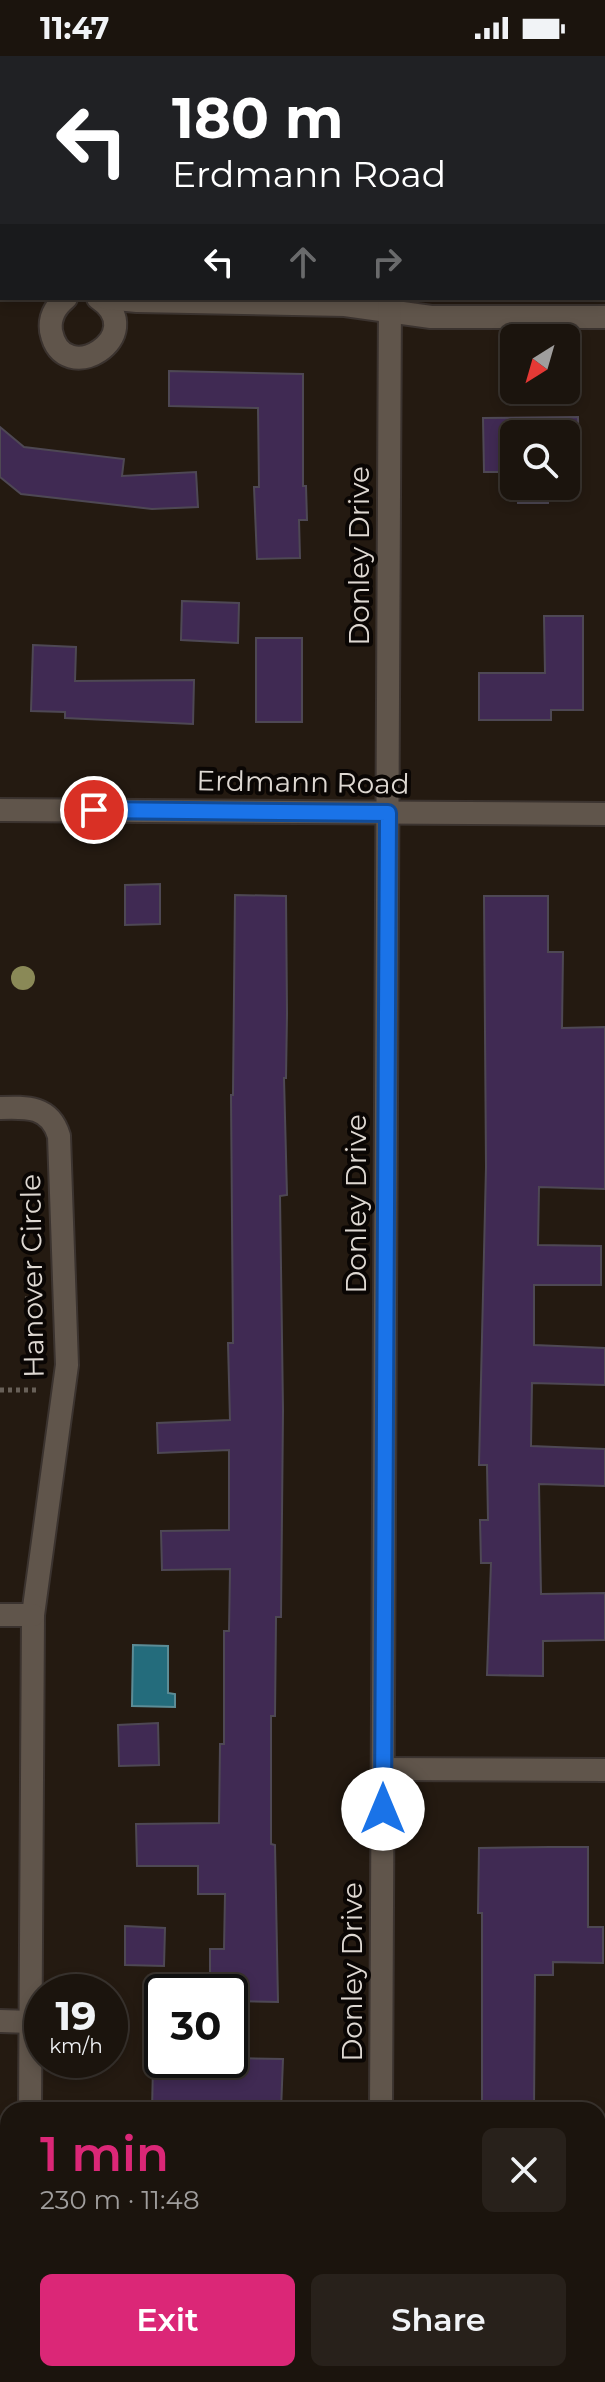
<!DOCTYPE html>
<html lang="en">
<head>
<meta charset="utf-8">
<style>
	body { margin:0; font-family:Montserrat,sans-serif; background:#28211b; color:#f1f3f6; height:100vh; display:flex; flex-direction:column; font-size:30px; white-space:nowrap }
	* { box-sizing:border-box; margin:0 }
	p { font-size:26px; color:#a09e9d }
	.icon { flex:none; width:44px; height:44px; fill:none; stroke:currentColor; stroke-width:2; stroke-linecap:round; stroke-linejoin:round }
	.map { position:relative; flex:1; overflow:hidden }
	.drawer { position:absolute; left:0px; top:2046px; width:606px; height:280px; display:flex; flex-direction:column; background:#1b140d; border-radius:24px 24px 0 0; box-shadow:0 4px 12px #0003,0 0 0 2px #39332e }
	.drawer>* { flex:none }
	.top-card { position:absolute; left:0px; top:0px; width:606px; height:244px; box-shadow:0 4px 12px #0003,0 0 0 2px #39332e; background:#202124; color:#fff; overflow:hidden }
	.needle { width:52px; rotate:217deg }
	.buttons { position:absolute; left:500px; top:268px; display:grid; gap:16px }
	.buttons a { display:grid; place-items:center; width:80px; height:80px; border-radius:12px; background:#1b140d; box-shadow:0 4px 12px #0003,0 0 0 2px #39332e; font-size:40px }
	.speed { position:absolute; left:24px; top:1918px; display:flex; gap:16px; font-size:40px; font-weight:700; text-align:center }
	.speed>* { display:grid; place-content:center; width:104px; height:104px; border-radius:50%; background:#1b140d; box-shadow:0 4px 12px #0003,0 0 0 2px #39332e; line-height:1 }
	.speed small { font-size:20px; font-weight:400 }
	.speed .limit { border:4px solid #111; border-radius:12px; background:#fff; color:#111 }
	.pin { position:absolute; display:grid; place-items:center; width:68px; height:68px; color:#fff; margin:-34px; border:4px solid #fff; border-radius:50%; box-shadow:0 2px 8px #0007 }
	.me { position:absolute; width:88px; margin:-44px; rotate:0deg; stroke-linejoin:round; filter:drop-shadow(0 0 6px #0008) }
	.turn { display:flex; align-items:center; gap:28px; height:168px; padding:0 40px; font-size:36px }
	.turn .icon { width:104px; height:104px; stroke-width:2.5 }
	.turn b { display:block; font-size:56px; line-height:68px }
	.lanes { display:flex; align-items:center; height:76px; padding:0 40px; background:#0003; justify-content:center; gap:40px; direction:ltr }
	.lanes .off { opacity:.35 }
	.round { display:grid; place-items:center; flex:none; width:84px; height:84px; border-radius:12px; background:#28211b }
	.summary { display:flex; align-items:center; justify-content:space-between; height:136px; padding:0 40px }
	h1 { font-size:48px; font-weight:600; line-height:60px; color:#db2777 }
	.button { display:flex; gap:16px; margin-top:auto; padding:16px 40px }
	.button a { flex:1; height:92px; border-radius:12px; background:#db2777; color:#fff; font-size:32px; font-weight:600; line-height:92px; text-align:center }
	.button a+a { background:#28211b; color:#f1f3f6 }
	.status { display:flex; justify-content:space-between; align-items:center; height:56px; padding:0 40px; background:#1b140d; direction:ltr }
	.status svg { height:22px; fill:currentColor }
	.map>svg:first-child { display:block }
</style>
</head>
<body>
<div class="status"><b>11:47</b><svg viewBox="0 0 49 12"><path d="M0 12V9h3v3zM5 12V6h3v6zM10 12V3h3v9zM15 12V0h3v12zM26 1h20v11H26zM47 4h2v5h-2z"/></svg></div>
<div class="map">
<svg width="605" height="2326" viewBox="0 0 605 2326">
	<rect width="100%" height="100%" fill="#241a11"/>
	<polygon fill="#246c7c" stroke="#5c8c96" stroke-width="2" points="133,1589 168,1590 168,1637 175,1638 175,1651 132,1650"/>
	<g fill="#402a53" stroke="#4e4854" stroke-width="2">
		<polygon points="169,315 303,318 303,430 306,430 307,464 299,464 300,502 257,503 254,431 259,431 258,352 169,350"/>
		<polygon points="578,361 579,415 566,415 566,378 514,378 514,416 484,416 483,362"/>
		<polygon points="0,371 24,391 124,403 122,420 196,416 198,451 152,453 21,438 0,421"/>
		<rect x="518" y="430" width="30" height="17"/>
		<polygon points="182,545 239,547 238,587 181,584"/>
		<polygon points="544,560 583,560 583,654 551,654 551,664 479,664 479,617 545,617"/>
		<rect x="256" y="582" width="46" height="84"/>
		<polygon points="33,589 76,591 75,625 194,624 193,668 65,662 65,656 31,655"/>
		<polygon points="160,828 160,868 125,869 125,829"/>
		<polygon points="235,839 286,840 287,957 286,1022 284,1022 287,1139 280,1140 283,1354 281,1561 276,1561 275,1660 271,1660 271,1788 275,1789 278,1946 230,1945 226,1928 210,1927 210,1893 224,1893 225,1838 198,1838 198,1810 137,1810 136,1768 219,1767 220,1688 224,1688 224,1575 229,1575 230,1513 162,1514 161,1475 229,1474 229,1394 158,1397 157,1367 230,1364 228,1287 233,1287 231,1039 233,1039"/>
		<polygon points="484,840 548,840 548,896 563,896 562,972 605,971 605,1133 539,1131 538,1189 601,1190 601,1229 534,1229 534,1289 605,1292 605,1329 532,1327 531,1390 605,1393 605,1430 539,1428 541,1538 605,1537 605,1584 543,1585 543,1620 487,1619 491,1507 481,1507 480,1464 488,1464 487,1409 479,1409 486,1111"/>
		<polygon points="158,1667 159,1709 119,1710 118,1669"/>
		<polygon points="550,1791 588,1791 588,1871 603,1871 603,1907 553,1906 553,1919 535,1919 534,2054 482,2054 482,1857 478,1857 479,1792"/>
		<polygon points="125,1870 165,1872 164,1910 125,1909"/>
		<polygon points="233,2002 283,2003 281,2054 152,2054 153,2010 233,2011"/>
	</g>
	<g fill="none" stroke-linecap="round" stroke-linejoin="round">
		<defs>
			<g id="minor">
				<polyline points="391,2 391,0"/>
				<path d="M66,242C56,250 49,261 51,275C63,336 152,278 98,242"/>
				<polyline points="106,242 137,245 345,249 431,261 605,261"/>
				<polyline points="0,754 605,758"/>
				<path d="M0,1052C27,1051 50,1050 59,1080L67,1309L33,1559L30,2054"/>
				<polyline points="0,1559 33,1559"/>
				<polyline points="383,1713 605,1714"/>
				<polyline points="0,1965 31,1966"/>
				<polyline points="381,2054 390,242"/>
				<polyline points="598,2240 605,2240"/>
				<polyline points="381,2318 381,2326"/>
			</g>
		</defs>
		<use href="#minor" stroke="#3b332f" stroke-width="26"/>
		<g stroke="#686058" stroke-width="5" stroke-dasharray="4 4" stroke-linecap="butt">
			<polyline points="25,1243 38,1243"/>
			<polyline points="0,1334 37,1334"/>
		</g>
		<use href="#minor" stroke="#60554b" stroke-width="22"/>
	</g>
	<circle fill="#8a8957" cx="23" cy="922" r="12"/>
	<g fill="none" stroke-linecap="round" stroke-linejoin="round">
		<defs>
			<polyline id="route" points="94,754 388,757 383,1753"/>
		</defs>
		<use href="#route" stroke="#114b97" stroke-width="20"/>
		<use href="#route" stroke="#1a73e8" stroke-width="14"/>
	</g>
	<g text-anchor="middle" stroke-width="8" stroke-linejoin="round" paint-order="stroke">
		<g font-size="28" fill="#ded8d2" stroke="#0a0604">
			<text transform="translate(359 500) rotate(-90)" y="10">Donley Drive</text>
			<text transform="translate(303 726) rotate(1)" y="10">Erdmann Road</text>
			<text transform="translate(356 1148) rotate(-90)" y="10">Donley Drive</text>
			<text transform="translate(32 1220) rotate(-91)" y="10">Hanover Circle</text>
			<text transform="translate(352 1916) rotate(-90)" y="10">Donley Drive</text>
		</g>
	</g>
</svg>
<div class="buttons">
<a><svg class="needle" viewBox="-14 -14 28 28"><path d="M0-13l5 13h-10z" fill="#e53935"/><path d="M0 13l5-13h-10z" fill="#a09e9d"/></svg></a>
<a><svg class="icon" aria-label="search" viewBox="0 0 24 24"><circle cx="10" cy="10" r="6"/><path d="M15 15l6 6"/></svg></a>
</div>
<div class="speed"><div>19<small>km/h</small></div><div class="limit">30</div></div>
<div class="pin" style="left:94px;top:754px;background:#d93025"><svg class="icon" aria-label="arrive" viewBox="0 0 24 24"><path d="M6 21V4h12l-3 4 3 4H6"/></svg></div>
<svg class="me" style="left:383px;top:1753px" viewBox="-20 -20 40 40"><circle r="19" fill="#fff"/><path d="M0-13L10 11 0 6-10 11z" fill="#1a73e8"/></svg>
<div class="top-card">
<div class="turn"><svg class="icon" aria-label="left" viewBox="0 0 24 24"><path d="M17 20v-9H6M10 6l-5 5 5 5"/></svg><div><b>180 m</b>Erdmann Road</div></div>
<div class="lanes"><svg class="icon" aria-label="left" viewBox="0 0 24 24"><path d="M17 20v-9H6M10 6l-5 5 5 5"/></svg><svg class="icon off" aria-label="ahead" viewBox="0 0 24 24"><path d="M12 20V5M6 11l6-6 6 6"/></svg><svg class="icon off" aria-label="right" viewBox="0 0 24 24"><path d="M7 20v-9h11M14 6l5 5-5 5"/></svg></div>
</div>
<section class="drawer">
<div class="summary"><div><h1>1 min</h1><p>230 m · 11:48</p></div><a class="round"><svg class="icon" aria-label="close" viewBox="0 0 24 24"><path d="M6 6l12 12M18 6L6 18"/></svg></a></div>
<div class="button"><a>Exit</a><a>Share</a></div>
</section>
</div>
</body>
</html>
